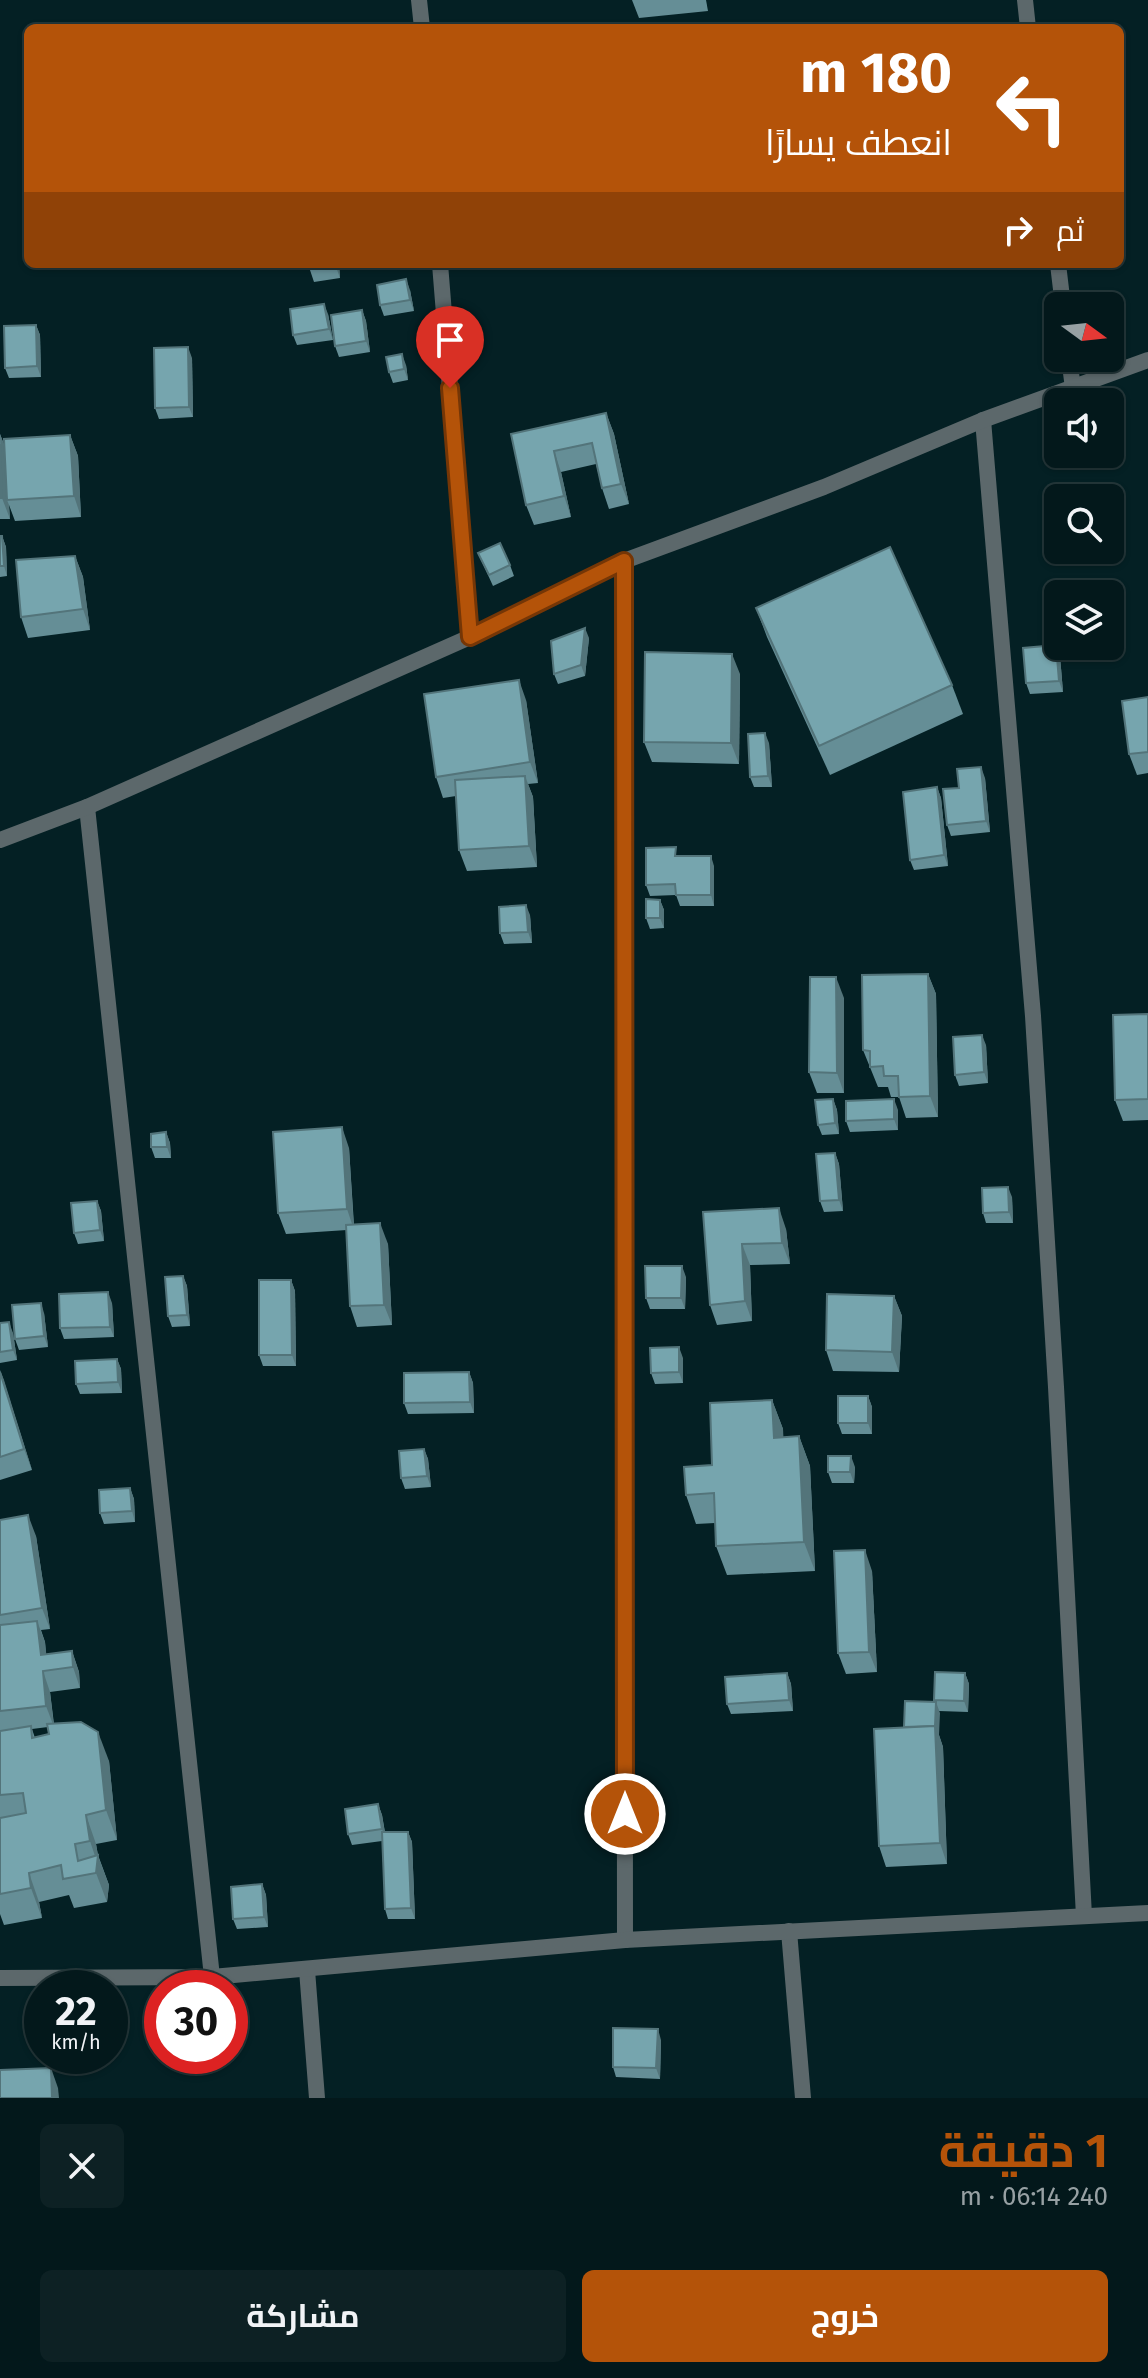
<!DOCTYPE html>
<html lang="ar">
<head>
<meta charset="utf-8">
<style>
	body { margin:0; font-family:"Fira Sans",Cairo,sans-serif; background:#0d2124; color:#f1f3f6; direction:rtl; height:100vh; display:flex; flex-direction:column; font-size:30px; white-space:nowrap }
	* { box-sizing:border-box; margin:0 }
	p { font-size:26px; color:#97a0a3 }
	.icon { flex:none; width:44px; height:44px; fill:none; stroke:currentColor; stroke-width:2; stroke-linecap:round; stroke-linejoin:round }
	.map { position:relative; height:2098px; overflow:hidden; direction:ltr }
	.drawer { display:flex; flex-direction:column; background:#03181b; flex:1 }
	.drawer>* { flex:none }
	.top-card { position:absolute; left:24px; top:24px; width:1100px; height:244px; border-radius:12px; box-shadow:0 2px 6px #0004,0 0 0 2px #24373a; direction:rtl; background:#b45309; color:#fff; overflow:hidden }
	.needle { width:52px; rotate:105deg }
	.buttons { position:absolute; left:1044px; top:292px; display:grid; gap:16px }
	.buttons a { display:grid; place-items:center; width:80px; height:80px; border-radius:12px; background:#03181b; box-shadow:0 2px 6px #0004,0 0 0 2px #24373a; font-size:40px }
	.speed { position:absolute; left:24px; top:1970px; display:flex; gap:16px; font-size:40px; font-weight:700; text-align:center }
	.speed>* { display:grid; place-content:center; width:104px; height:104px; border-radius:50%; background:#03181b; box-shadow:0 2px 6px #0004,0 0 0 2px #24373a; line-height:1 }
	.speed small { font-size:20px; font-weight:400 }
	.speed .limit { border:12px solid #d22; background:#fff; color:#111 }
	.pin { position:absolute; display:grid; place-items:center; width:68px; height:68px; color:#fff; margin:-82px -34px; border-radius:50% 50% 50% 0; rotate:-45deg; box-shadow:0 0 8px #0007 }
	.pin .icon { rotate:45deg }
	.me { position:absolute; width:88px; margin:-44px; rotate:0deg; stroke-linejoin:round; filter:drop-shadow(0 0 6px #0008) }
	.turn { display:flex; align-items:center; gap:28px; height:168px; padding:0 40px; font-size:36px }
	.turn .icon { width:104px; height:104px; stroke-width:2.5 }
	.turn b { display:block; font-size:56px; line-height:68px }
	.then { display:flex; align-items:center; height:76px; padding:0 40px; background:#0003; gap:16px; font-size:30px }
	.round { display:grid; place-items:center; flex:none; width:84px; height:84px; border-radius:12px; background:#0d2124 }
	.head { display:flex; align-items:center; justify-content:space-between; height:136px; padding:0 40px }
	h1 { font-size:48px; font-weight:700; line-height:60px; color:#b45309 }
	.cta { display:flex; gap:16px; margin-top:auto; padding:16px 40px }
	.cta a { flex:1; height:92px; border-radius:12px; background:#b45309; color:#fff; font-size:32px; font-weight:700; line-height:92px; text-align:center }
	.cta a+a { background:#0d2124; color:#f1f3f6 }
	.map>svg:first-child { display:block }
</style>
</head>
<body>
<div class="map">
<svg width="1148" height="2098" viewBox="0 0 1148 2098">
	<rect width="100%" height="100%" fill="#042024"/>
	<g fill="none" stroke-linecap="round" stroke-linejoin="round">
		<g stroke="#5c686b" stroke-width="16">
			<polyline points="419,0 422,28"/>
			<polyline points="1025,0 1028,28"/>
			<polyline points="440,264 470,637"/>
			<polyline points="1058,264 1063,306"/>
			<polyline points="1069,358 1073,388"/>
			<polyline points="983,420 1033,1016 1056,1387 1084,1916"/>
			<polyline points="624,561 625,1940"/>
			<polyline points="87,807 212,1977"/>
			<polyline points="0,840 87,807 470,637 624,561 824,487 983,420 1148,360"/>
			<polyline points="789,1931 803,2098"/>
			<polyline points="307,1970 317,2098"/>
			<polyline points="0,1978 212,1977 625,1940 1148,1913"/>
		</g>
	</g>
	<g fill="#658e96" fill-rule="evenodd">
		<polygon points="632,0 706,0 708,11 639,18"/>
		<polygon points="308,264 339,264 340,278 314,282"/>
		<polygon points="410,290 414,311 384,316 380,305"/>
		<polygon points="362,310 366,321 370,352 339,357 335,346"/>
		<polygon points="328,314 333,340 297,345 293,335"/>
		<polygon points="36,325 40,335 41,377 9,378 5,368"/>
		<polygon points="192,358 193,417 159,419 155,408"/>
		<polygon points="406,365 408,380 393,383 389,372"/>
		<polygon points="606,413 614,434 629,504 609,509 602,488 596,464 561,472 571,517 534,525 526,505 511,434"/>
		<polygon points="0,434 5,447 70,435 78,456 81,517 15,521 9,505 10,519 0,519"/>
		<polygon points="0,536 2,536 6,547 7,576 0,577"/>
		<polygon points="478,553 510,565 514,576 493,586"/>
		<polygon points="75,556 83,577 90,630 28,638 21,617"/>
		<polygon points="756,608 952,685 963,714 830,775 767,637"/>
		<polygon points="589,638 585,676 558,684 554,674"/>
		<polygon points="1056,645 1060,656 1063,692 1030,694 1026,683"/>
		<polygon points="740,674 739,764 652,762 644,742"/>
		<polygon points="1148,697 1148,773 1137,775 1129,754"/>
		<polygon points="526,700 538,783 528,784 533,797 537,867 467,871 459,850 456,796 443,798 436,777"/>
		<polygon points="769,743 772,787 754,787 750,777"/>
		<polygon points="985,778 990,832 951,836 947,825 959,788"/>
		<polygon points="937,787 941,798 948,866 914,870 910,860"/>
		<polygon points="679,856 714,866 714,906 680,906 676,895 650,896 646,885"/>
		<polygon points="660,900 664,910 664,928 650,929 646,918"/>
		<polygon points="530,915 532,943 504,944 500,933"/>
		<polygon points="928,974 936,994 938,1117 906,1118 899,1097 891,1097 888,1087 878,1087 863,1050"/>
		<polygon points="844,998 844,1093 817,1093 809,1072"/>
		<polygon points="1148,1014 1148,1120 1123,1121 1115,1100"/>
		<polygon points="986,1045 988,1083 959,1086 955,1075"/>
		<polygon points="833,1099 837,1110 839,1134 822,1135 818,1125"/>
		<polygon points="898,1110 898,1130 850,1132 846,1121"/>
		<polygon points="166,1132 170,1143 171,1158 155,1158 151,1147"/>
		<polygon points="349,1148 354,1225 388,1244 392,1325 357,1327 350,1306 347,1230 286,1234 278,1213"/>
		<polygon points="835,1153 839,1164 843,1211 824,1212 820,1201"/>
		<polygon points="1012,1197 1013,1223 986,1223 983,1213"/>
		<polygon points="97,1201 101,1211 104,1241 78,1244 74,1233"/>
		<polygon points="703,1212 786,1229 790,1264 750,1265 752,1321 717,1325 710,1305"/>
		<polygon points="183,1276 187,1286 190,1326 172,1327 168,1316"/>
		<polygon points="686,1277 685,1309 650,1309 646,1298"/>
		<polygon points="291,1280 295,1291 296,1366 263,1366 259,1355"/>
		<polygon points="894,1296 902,1316 899,1372 833,1371 826,1350"/>
		<polygon points="112,1303 114,1337 64,1339 60,1328"/>
		<polygon points="44,1313 48,1347 19,1350 15,1339"/>
		<polygon points="0,1323 13,1333 17,1360 0,1363"/>
		<polygon points="683,1358 683,1383 655,1384 651,1373"/>
		<polygon points="117,1359 121,1369 122,1393 80,1394 76,1384"/>
		<polygon points="0,1370 32,1470 0,1480"/>
		<polygon points="469,1372 473,1383 474,1413 408,1414 404,1403"/>
		<polygon points="868,1396 872,1407 872,1434 842,1434 838,1423"/>
		<polygon points="772,1400 783,1429 783,1437 799,1436 810,1466 815,1571 727,1575 716,1546 715,1523 696,1524 686,1495"/>
		<polygon points="424,1449 428,1459 431,1487 405,1489 401,1478"/>
		<polygon points="855,1467 854,1483 832,1483 828,1472"/>
		<polygon points="130,1488 134,1499 135,1522 104,1524 100,1513"/>
		<path d="M0,1520L36,1536L50,1629L41,1630L45,1642L46,1654L72,1651L79,1672L80,1688L50,1692L54,1724L109,1761L117,1840L96,1844L98,1855L109,1885L107,1902L74,1908L69,1895L39,1902L42,1918L4,1925L0,1914ZM48,1727L49,1734L35,1738L32,1729Z"/>
		<polygon points="872,1571 877,1672 846,1674 838,1653"/>
		<polygon points="787,1673 791,1684 793,1711 731,1714 727,1704"/>
		<polygon points="965,1673 969,1684 968,1712 939,1711 939,1735 943,1747 947,1864 886,1867 879,1846 904,1727 935,1702 934,1700"/>
		<polygon points="378,1804 382,1815 385,1832 408,1832 412,1842 415,1919 388,1919 385,1909 382,1841 352,1845 348,1834"/>
		<polygon points="262,1884 266,1895 268,1927 237,1929 233,1919"/>
		<polygon points="661,2040 660,2079 616,2077 613,2067"/>
	</g>
	<g fill="#53747a">
		<polygon points="335,264 339,264 340,278"/>
		<polygon points="406,279 410,290 414,311 410,300"/>
		<polygon points="324,304 328,314 333,340 329,329"/>
		<polygon points="362,310 366,321 370,352 366,341"/>
		<polygon points="36,325 40,335 41,377 37,366"/>
		<polygon points="188,347 192,358 193,417 189,407"/>
		<polygon points="402,354 406,365 408,380 404,369"/>
		<polygon points="606,413 614,434 629,504 621,484"/>
		<polygon points="0,434 7,453 7,500 9,505 10,519 2,498"/>
		<polygon points="70,435 78,456 81,517 74,496"/>
		<polygon points="554,451 561,472 571,517 564,496"/>
		<polygon points="2,536 6,547 7,576 4,566"/>
		<polygon points="75,556 83,577 90,630 83,609"/>
		<polygon points="585,628 589,638 585,676 581,665"/>
		<polygon points="1056,645 1060,656 1063,692 1059,681"/>
		<polygon points="732,654 740,674 739,764 731,743"/>
		<polygon points="519,680 526,700 538,783 530,762"/>
		<polygon points="765,733 769,743 772,787 768,776"/>
		<polygon points="981,767 985,778 990,832 986,821"/>
		<polygon points="525,776 533,797 537,867 529,846"/>
		<polygon points="937,787 941,798 948,866 944,855"/>
		<polygon points="711,856 714,866 714,906 711,895"/>
		<polygon points="660,900 664,910 664,928 660,918"/>
		<polygon points="526,905 530,915 532,943 528,932"/>
		<polygon points="928,974 936,994 938,1117 930,1096"/>
		<polygon points="836,977 844,998 844,1093 837,1073"/>
		<polygon points="982,1035 986,1045 988,1083 984,1072"/>
		<polygon points="833,1099 837,1110 839,1134 835,1123"/>
		<polygon points="894,1099 898,1110 898,1130 894,1119"/>
		<polygon points="342,1127 349,1148 354,1230 347,1209"/>
		<polygon points="166,1132 170,1143 171,1158 167,1147"/>
		<polygon points="835,1153 839,1164 843,1211 839,1200"/>
		<polygon points="1008,1187 1012,1197 1013,1223 1009,1212"/>
		<polygon points="97,1201 101,1211 104,1241 100,1230"/>
		<polygon points="779,1208 786,1229 790,1264 782,1243"/>
		<polygon points="380,1223 388,1244 392,1325 384,1305"/>
		<polygon points="742,1244 750,1265 752,1321 745,1301"/>
		<polygon points="682,1266 686,1277 685,1309 681,1298"/>
		<polygon points="183,1276 187,1286 190,1326 187,1315"/>
		<polygon points="291,1280 295,1291 296,1366 292,1355"/>
		<polygon points="108,1292 112,1303 114,1337 110,1327"/>
		<polygon points="894,1296 902,1316 899,1372 892,1352"/>
		<polygon points="41,1303 44,1313 48,1347 44,1336"/>
		<polygon points="9,1322 13,1333 17,1360 13,1350"/>
		<polygon points="679,1347 683,1358 683,1383 679,1372"/>
		<polygon points="117,1359 121,1369 122,1393 118,1382"/>
		<polygon points="0,1370 4,1380 32,1470 24,1449"/>
		<polygon points="469,1372 473,1383 474,1413 470,1402"/>
		<polygon points="868,1396 872,1407 872,1434 868,1423"/>
		<polygon points="772,1400 783,1429 785,1467 774,1438"/>
		<polygon points="799,1436 810,1466 815,1571 804,1542"/>
		<polygon points="424,1449 428,1459 431,1487 427,1476"/>
		<polygon points="851,1456 855,1467 854,1483 850,1472"/>
		<polygon points="130,1488 134,1499 135,1522 132,1511"/>
		<polygon points="28,1515 36,1536 50,1629 42,1608"/>
		<polygon points="865,1550 872,1571 877,1672 869,1652"/>
		<polygon points="37,1621 45,1642 48,1671 41,1655"/>
		<polygon points="72,1651 79,1672 80,1688 73,1667"/>
		<polygon points="43,1671 50,1692 54,1727 46,1706"/>
		<polygon points="787,1673 791,1684 793,1711 789,1700"/>
		<polygon points="965,1673 969,1684 968,1712 964,1701"/>
		<polygon points="936,1702 940,1713 939,1735 943,1747 947,1864 940,1843 934,1729"/>
		<polygon points="98,1732 109,1761 117,1840 106,1810"/>
		<polygon points="378,1804 382,1815 386,1840 382,1829"/>
		<polygon points="86,1815 96,1844 98,1856 109,1885 107,1902 96,1873 97,1862 90,1841"/>
		<polygon points="408,1832 412,1842 415,1919 411,1908"/>
		<polygon points="29,1873 39,1902 42,1918 31,1888"/>
		<polygon points="262,1884 266,1895 268,1927 264,1917"/>
		<polygon points="658,2029 661,2040 660,2079 656,2068"/>
		<polygon points="51,2068 58,2088 59,2098 52,2098"/>
	</g>
	<g fill="#76a5ae" stroke="#53747a" stroke-width="2">
		<polygon points="406,279 410,300 380,305 377,285"/>
		<polygon points="324,304 329,329 293,335 290,309"/>
		<polygon points="362,310 366,341 335,346 331,315"/>
		<polygon points="36,325 37,366 5,368 4,326"/>
		<polygon points="188,347 189,407 155,408 154,348"/>
		<polygon points="402,354 404,369 389,372 386,357"/>
		<polygon points="606,413 621,484 602,488 592,443 554,451 564,496 526,505 511,434"/>
		<polygon points="70,435 74,496 7,500 4,439"/>
		<polygon points="0,444 2,498 0,498"/>
		<polygon points="0,536 2,536 4,566 0,566"/>
		<polygon points="500,543 510,565 489,575 478,553"/>
		<polygon points="890,547 952,685 819,746 756,608"/>
		<polygon points="75,556 83,609 21,617 16,560"/>
		<polygon points="585,628 581,665 554,674 551,641"/>
		<polygon points="1056,645 1059,681 1026,683 1023,648"/>
		<polygon points="645,652 732,654 731,743 644,742"/>
		<polygon points="519,680 530,762 436,777 424,694"/>
		<polygon points="1148,697 1148,752 1129,754 1122,701"/>
		<polygon points="765,733 768,776 750,777 748,734"/>
		<polygon points="981,767 986,821 947,825 943,789 959,788 957,769"/>
		<polygon points="525,776 529,846 459,850 455,780"/>
		<polygon points="937,787 944,855 910,860 903,792"/>
		<polygon points="676,847 675,856 711,856 711,895 676,895 675,884 646,885 646,848"/>
		<polygon points="646,899 660,900 660,918 646,918"/>
		<polygon points="526,905 528,932 500,933 499,907"/>
		<polygon points="928,974 930,1096 899,1097 898,1076 884,1076 883,1066 870,1067 870,1051 863,1050 862,975"/>
		<polygon points="810,977 836,977 837,1073 809,1072"/>
		<polygon points="1148,1014 1148,1099 1115,1100 1113,1015"/>
		<polygon points="982,1035 984,1072 955,1075 953,1037"/>
		<polygon points="833,1099 835,1123 818,1125 815,1100"/>
		<polygon points="894,1099 894,1119 846,1121 846,1101"/>
		<polygon points="342,1127 347,1209 278,1213 273,1132"/>
		<polygon points="166,1132 167,1147 151,1147 151,1134"/>
		<polygon points="835,1153 839,1200 820,1201 816,1154"/>
		<polygon points="1008,1187 1009,1212 983,1213 982,1188"/>
		<polygon points="97,1201 100,1230 74,1233 71,1203"/>
		<polygon points="779,1208 782,1243 742,1244 745,1301 710,1305 703,1212"/>
		<polygon points="380,1223 384,1305 350,1306 346,1225"/>
		<polygon points="645,1266 682,1266 681,1298 646,1298"/>
		<polygon points="183,1276 187,1315 168,1316 165,1277"/>
		<polygon points="259,1280 291,1280 292,1355 259,1355"/>
		<polygon points="108,1292 110,1327 60,1328 59,1294"/>
		<polygon points="827,1294 894,1296 892,1352 826,1350"/>
		<polygon points="41,1303 44,1336 15,1339 12,1305"/>
		<polygon points="9,1322 13,1350 0,1352 0,1323"/>
		<polygon points="679,1347 679,1372 651,1373 650,1348"/>
		<polygon points="117,1359 118,1382 76,1384 75,1361"/>
		<polygon points="0,1372 24,1449 0,1457"/>
		<polygon points="469,1372 470,1402 404,1403 404,1373"/>
		<rect x="838" y="1396" width="30" height="27"/>
		<polygon points="772,1400 774,1438 799,1436 804,1542 716,1546 714,1493 686,1495 684,1467 712,1465 710,1403"/>
		<polygon points="424,1449 427,1476 401,1478 399,1451"/>
		<polygon points="828,1456 851,1456 850,1472 828,1472"/>
		<polygon points="130,1488 132,1511 100,1513 99,1490"/>
		<polygon points="28,1515 42,1608 0,1615 0,1520"/>
		<polygon points="865,1550 869,1652 838,1653 834,1551"/>
		<polygon points="37,1621 41,1655 72,1651 73,1667 43,1671 46,1706 0,1711 0,1625"/>
		<polygon points="935,1672 965,1673 964,1701 934,1700"/>
		<polygon points="787,1673 789,1700 727,1704 725,1677"/>
		<polygon points="905,1701 936,1702 935,1726 904,1727"/>
		<polygon points="81,1722 98,1732 106,1810 86,1815 90,1841 75,1844 78,1861 98,1855 96,1873 63,1879 61,1865 29,1873 31,1888 0,1894 0,1818 26,1813 23,1793 0,1795 0,1731 31,1726 32,1738 49,1734 47,1724"/>
		<polygon points="935,1726 940,1843 879,1846 874,1729"/>
		<polygon points="378,1804 382,1829 348,1834 345,1809"/>
		<polygon points="382,1832 408,1832 411,1908 385,1909"/>
		<polygon points="262,1884 264,1917 233,1919 231,1887"/>
		<polygon points="613,2028 658,2029 656,2068 613,2067"/>
		<polygon points="51,2068 52,2098 0,2098 0,2070"/>
	</g>
	<g fill="none" stroke-linecap="round" stroke-linejoin="round">
		<defs>
			<polyline id="route" points="450,388 470,637 624,561 625,1814"/>
		</defs>
		<use href="#route" stroke="#753606" stroke-width="20"/>
		<use href="#route" stroke="#b45309" stroke-width="14"/>
	</g>
</svg>
<div class="buttons">
<a><svg class="needle" viewBox="-14 -14 28 28"><path d="M0-13l5 13h-10z" fill="#e53935"/><path d="M0 13l5-13h-10z" fill="#97a0a3"/></svg></a>
<a><svg class="icon" aria-label="sound" viewBox="0 0 24 24"><path d="M4 9h4l5-4v14l-5-4H4zM17 9q2 3 0 6"/></svg></a>
<a><svg class="icon" aria-label="search" viewBox="0 0 24 24"><circle cx="10" cy="10" r="6"/><path d="M15 15l6 6"/></svg></a>
<a><svg class="icon" aria-label="layers" viewBox="0 0 24 24"><path d="M12 4l9 5-9 5-9-5zM3 14l9 5 9-5"/></svg></a>
</div>
<div class="speed"><div>22<small>km/h</small></div><div class="limit">30</div></div>
<div class="pin" style="left:450px;top:388px;background:#d93025"><svg class="icon" aria-label="arrive" viewBox="0 0 24 24"><path d="M6 21V4h12l-3 4 3 4H6"/></svg></div>
<svg class="me" style="left:625px;top:1814px" viewBox="-20 -20 40 40"><circle r="17" fill="#b45309" stroke="#fff" stroke-width="3"/><path d="M0-11L8 9 0 5-8 9z" fill="#fff"/></svg>
<div class="top-card">
<div class="turn"><svg class="icon" aria-label="left" viewBox="0 0 24 24"><path d="M17 20v-9H6M10 6l-5 5 5 5"/></svg><div><b>180 m</b>انعطف يسارًا</div></div>
<div class="then">ثم<svg class="icon" aria-label="right" viewBox="0 0 24 24"><path d="M7 20v-9h11M14 6l5 5-5 5"/></svg></div>
</div>
</div>
<section class="drawer">
<div class="head"><div><h1>1 دقيقة</h1><p>240 m · 06:14</p></div><a class="round"><svg class="icon" aria-label="close" viewBox="0 0 24 24"><path d="M6 6l12 12M18 6L6 18"/></svg></a></div>
<div class="cta"><a>خروج</a><a>مشاركة</a></div>
</section>
</body>
</html>
